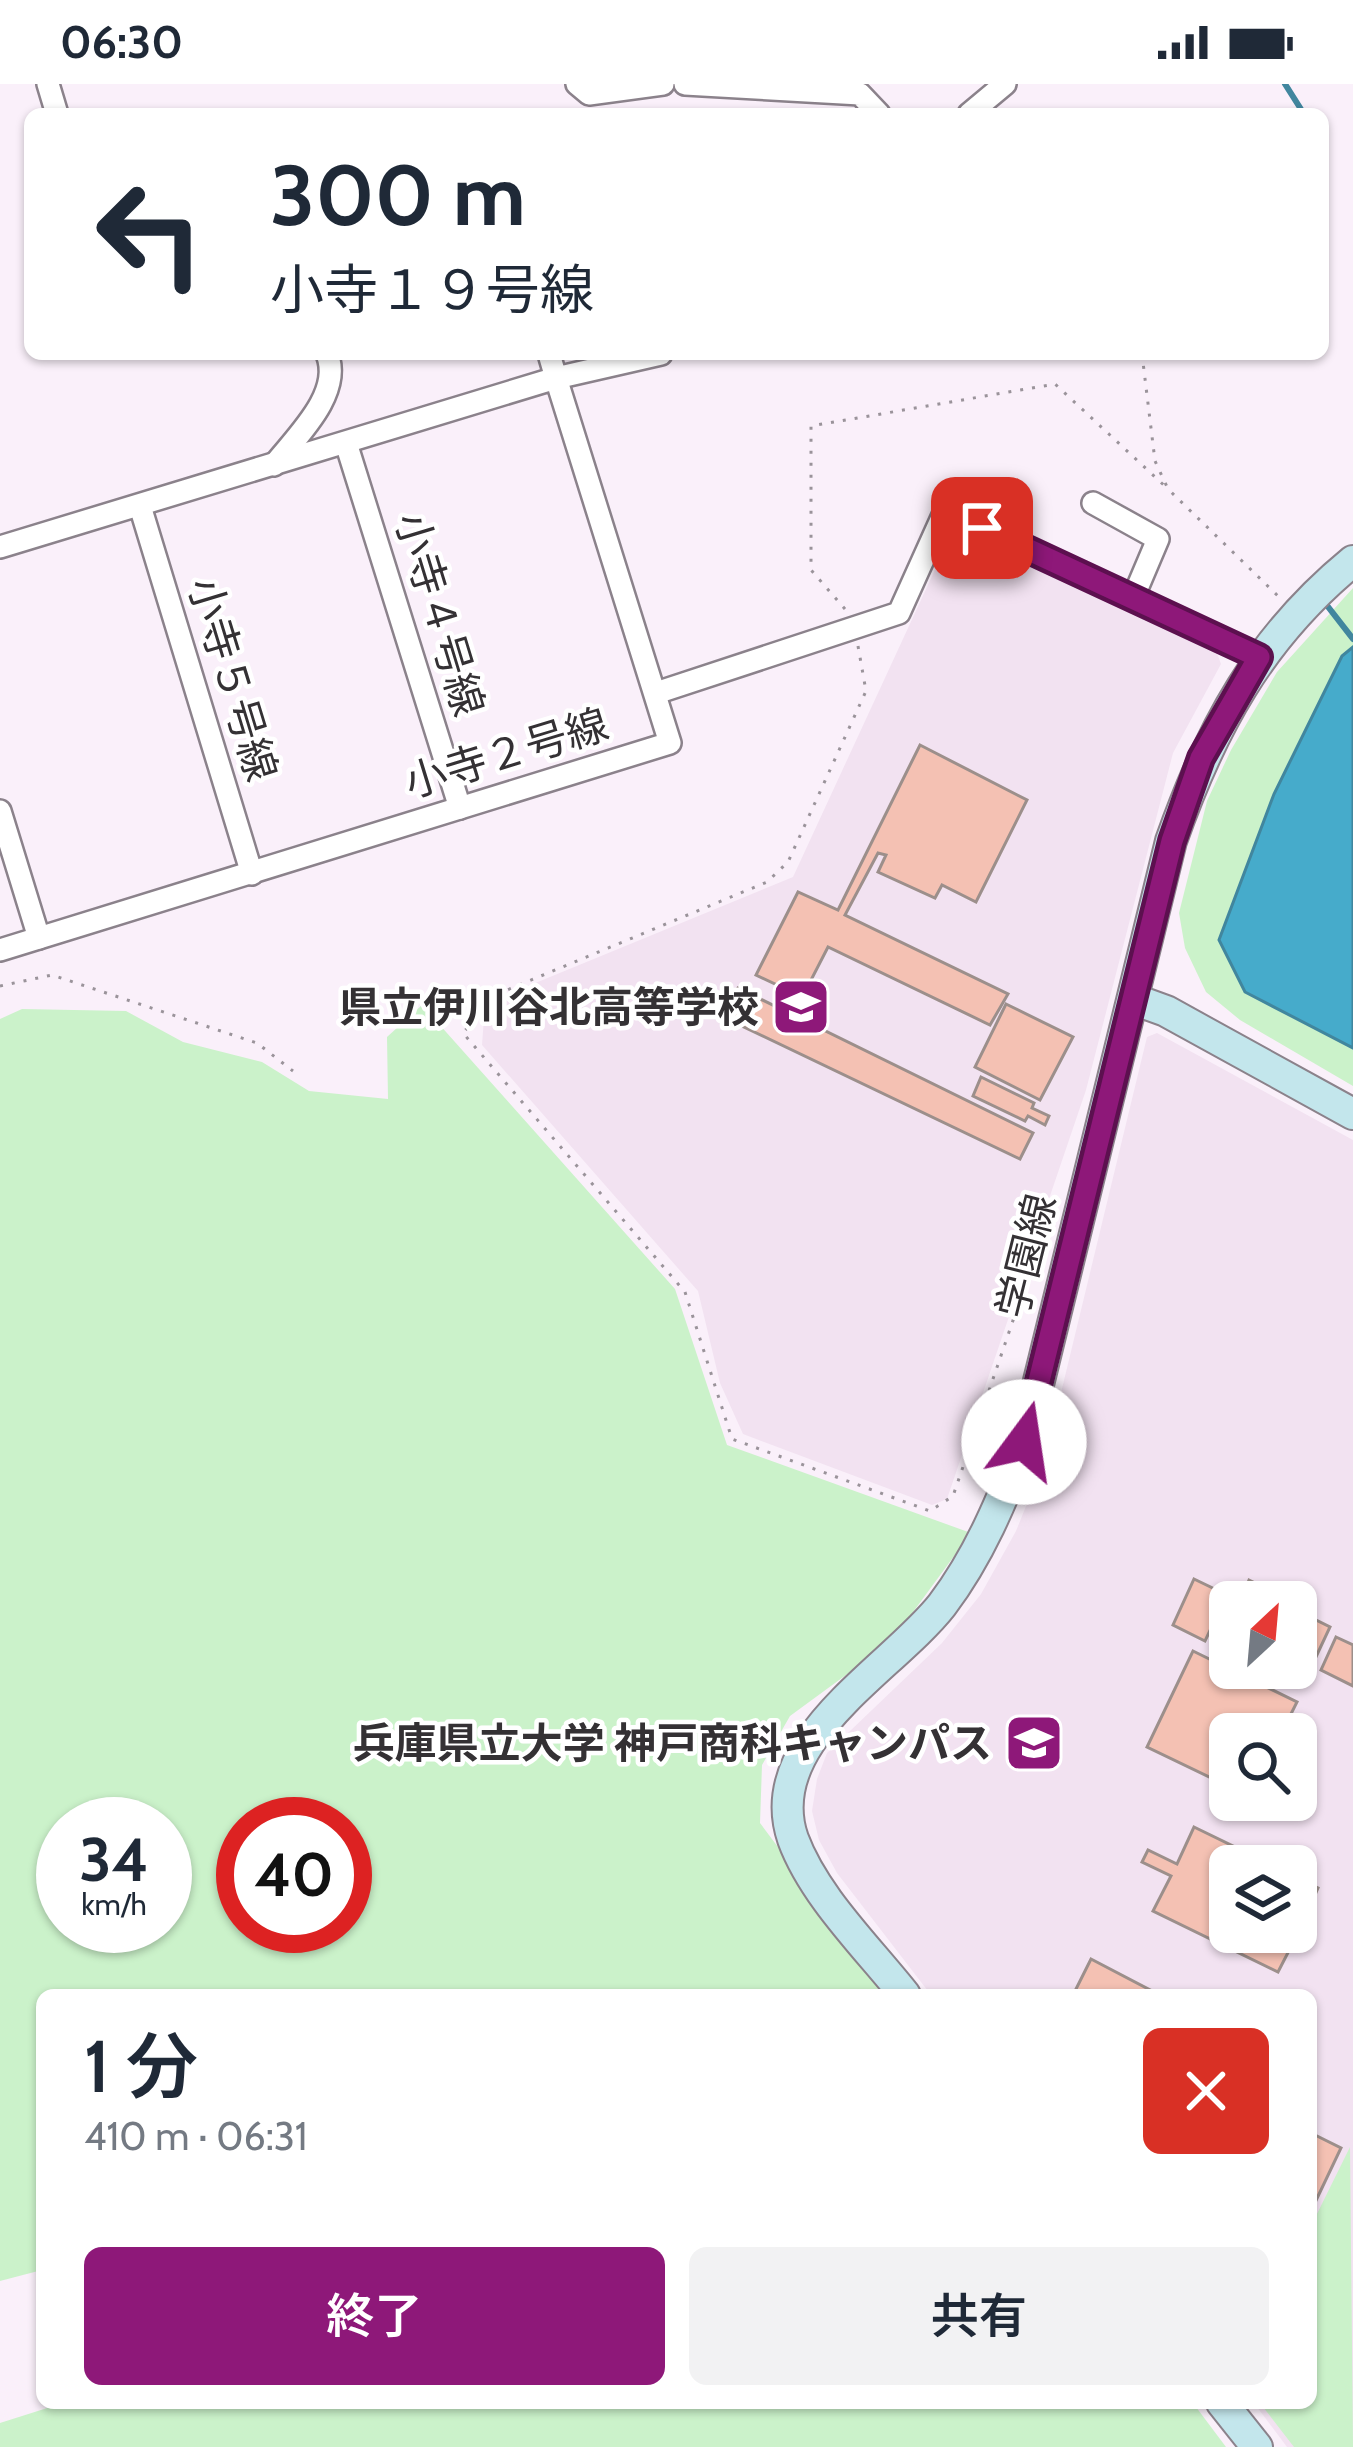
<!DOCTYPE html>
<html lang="ja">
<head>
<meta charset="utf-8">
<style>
	body { margin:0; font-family:Cabin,"Noto Sans JP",sans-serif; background:#f2f2f3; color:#1f2937; height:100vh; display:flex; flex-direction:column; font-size:45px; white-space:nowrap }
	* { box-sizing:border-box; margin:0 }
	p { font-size:39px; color:#747a83 }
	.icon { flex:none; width:66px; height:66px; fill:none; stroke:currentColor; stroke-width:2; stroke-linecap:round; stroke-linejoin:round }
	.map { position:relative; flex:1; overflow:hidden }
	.side { position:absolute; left:36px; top:1905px; width:1281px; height:420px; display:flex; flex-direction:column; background:#fff; border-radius:18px; box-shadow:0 3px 9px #0004 }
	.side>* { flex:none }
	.banner { position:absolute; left:24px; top:24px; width:1305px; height:252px; border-radius:18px; box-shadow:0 3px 9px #0004; background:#fff; color:#1f2937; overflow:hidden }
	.needle { width:78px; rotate:26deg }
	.fabs { position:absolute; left:1209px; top:1497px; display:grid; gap:24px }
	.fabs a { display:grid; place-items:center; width:108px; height:108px; border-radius:18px; background:#fff; box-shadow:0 3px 9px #0004; font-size:60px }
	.speed { position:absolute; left:36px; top:1713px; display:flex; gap:24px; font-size:60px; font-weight:700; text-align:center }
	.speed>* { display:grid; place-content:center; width:156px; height:156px; border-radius:50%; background:#fff; box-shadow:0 3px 9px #0004; line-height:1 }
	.speed small { font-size:30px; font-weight:400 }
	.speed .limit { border:18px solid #d22; background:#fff; color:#111 }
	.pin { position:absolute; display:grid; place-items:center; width:102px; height:102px; color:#fff; margin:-51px; border-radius:24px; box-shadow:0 6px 18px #0006 }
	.me { position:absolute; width:132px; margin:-66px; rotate:14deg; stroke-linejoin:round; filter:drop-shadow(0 0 9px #0008) }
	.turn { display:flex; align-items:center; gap:42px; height:252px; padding:0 48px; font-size:54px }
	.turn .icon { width:156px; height:156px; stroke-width:2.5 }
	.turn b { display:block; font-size:84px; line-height:102px }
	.round { display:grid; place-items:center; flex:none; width:126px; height:126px; border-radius:18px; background:#f2f2f3 }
	.summary { display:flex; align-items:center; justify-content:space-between; height:204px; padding:0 48px }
	h1 { font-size:72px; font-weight:600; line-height:90px }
	.primary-button { display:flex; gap:24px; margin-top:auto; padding:24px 48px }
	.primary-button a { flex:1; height:138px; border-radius:18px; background:#8e1879; color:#fff; font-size:48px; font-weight:600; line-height:138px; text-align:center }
	.primary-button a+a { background:#f2f2f3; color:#1f2937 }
	.status { display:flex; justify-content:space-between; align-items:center; height:84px; padding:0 60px; background:#fff; direction:ltr }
	.status svg { height:33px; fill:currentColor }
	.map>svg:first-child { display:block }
</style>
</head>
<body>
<div class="status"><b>06:30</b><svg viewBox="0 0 49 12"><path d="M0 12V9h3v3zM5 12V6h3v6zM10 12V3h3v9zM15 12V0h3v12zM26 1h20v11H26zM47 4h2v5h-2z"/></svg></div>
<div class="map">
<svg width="1353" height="2363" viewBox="0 0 1353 2363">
	<rect width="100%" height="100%" fill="#faf0fa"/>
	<g fill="#f2e2f1" fill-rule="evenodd">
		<polygon points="963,447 1217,569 1221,580 1173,669 1086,1006 947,1415 932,1421 743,1350 720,1299 698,1207 482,961 484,934 506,911 793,793 951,451"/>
		<path d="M1157,949L1353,1056V2363H1287L1254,2319H1311V1911H931L837,1789L819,1756L812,1727L817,1695L827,1669L942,1559L981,1510L1016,1447L1045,1375L1147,953ZM1230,1518H1296V1584H1230ZM1230,1650H1296V1716H1230ZM1230,1782H1296V1848H1230Z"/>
	</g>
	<g fill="#cbf2ca" fill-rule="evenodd">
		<polygon points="1353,504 1353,563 1342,572 1274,710 1219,856 1245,908 1353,964 1353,1002 1240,936 1206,908 1185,864 1179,829 1207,717 1231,666 1277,588"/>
		<path d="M422,921L675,1205L727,1361L971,1449L891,1558L790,1632L762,1681L760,1739L889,1911H42V2186L0,2197V935L22,925L126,927L183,958L262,978L309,1007L388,1015L387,953ZM63,1740H165V1842H63ZM243,1740H345V1842H243Z"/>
		<polygon points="1350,2063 1353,2363 1294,2363 1260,2319 1311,2319 1311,2142"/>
		<polygon points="63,2319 1193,2319 1226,2363 0,2363 0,2339"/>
	</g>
	<polygon fill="#46abcb" stroke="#41869e" stroke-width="3" points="1353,563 1353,964 1245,908 1219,856 1274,710 1342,572"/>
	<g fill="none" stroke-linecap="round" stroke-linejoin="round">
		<g stroke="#41869e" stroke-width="6">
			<polyline points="1285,0 1304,30"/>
			<polyline points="1322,515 1353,555"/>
		</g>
	</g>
	<g fill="#f4c1b3" stroke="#9c8f8b" stroke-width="3">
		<polygon points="920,661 1027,716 976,818 942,801 935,814 878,788 886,771 878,769 845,831 1008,910 990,941 828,863 793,931 1033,1049 1020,1075 725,934 738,904 785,927 794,909 756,891 798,808 838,826"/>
		<polygon points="1006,920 1073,953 1040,1016 975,983"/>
		<polygon points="981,993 1034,1019 1032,1024 1049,1032 1045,1041 1028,1032 1025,1037 973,1012"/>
		<polygon points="1194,1495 1227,1511 1205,1557 1173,1541"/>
		<polygon points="1249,1496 1291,1517 1240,1518"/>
		<polygon points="1296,1526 1330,1543 1315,1575 1296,1567"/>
		<polygon points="1336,1553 1353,1561 1353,1602 1321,1586"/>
		<polygon points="1193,1567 1297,1618 1281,1650 1230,1650 1230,1703 1147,1663"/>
		<polygon points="1194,1743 1274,1782 1230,1782 1230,1848 1296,1848 1296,1793 1318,1804 1305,1834 1313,1839 1303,1859 1295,1855 1278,1888 1153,1827 1171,1792 1142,1778 1148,1766 1177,1780"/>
		<polygon points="1091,1875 1152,1907 1150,1911 1073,1911"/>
		<polygon points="1311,2049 1341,2064 1311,2127"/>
	</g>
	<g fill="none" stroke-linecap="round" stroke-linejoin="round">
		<defs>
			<g id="street">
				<polyline points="48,0 57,30"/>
				<polyline points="577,0 589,10 663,0"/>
				<polyline points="685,0 860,10 879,30"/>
				<polyline points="969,30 1005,0"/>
				<polyline points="549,270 556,294 661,270"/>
				<polyline points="346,359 460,724"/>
				<path d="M274,381C297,352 343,309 327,270"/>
				<polyline points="1093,419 1158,455 1133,514"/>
				<polyline points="140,422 252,790"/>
				<polyline points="0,463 556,294 670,659 0,866"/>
				<polyline points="656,609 899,529 945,427 1259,573"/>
				<polyline points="0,727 39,854"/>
			</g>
			<g id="secondary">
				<polyline points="1133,915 1166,927 1353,1030"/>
				<path d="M905,1911C867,1863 814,1812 793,1755C759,1657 891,1586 942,1521C979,1472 1003,1415 1024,1358L1171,757C1211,644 1259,554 1353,477"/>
				<polyline points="1222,2319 1257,2363"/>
			</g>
		</defs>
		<use href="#street" stroke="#8b828b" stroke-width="26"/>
		<use href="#secondary" stroke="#8b828b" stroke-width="34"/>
		<g stroke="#9a939a" stroke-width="3" stroke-dasharray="3 9" stroke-linecap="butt">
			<polyline points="1142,270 1155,377 1168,405 1278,512"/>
			<polyline points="845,525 811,486 811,342 1055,300 1168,405"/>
			<polyline points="858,562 866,607 788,778 767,798 495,911 463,949 685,1208 732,1355 930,1427 953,1412 1034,1175 1042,1176"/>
			<polyline points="0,902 52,891 257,959 293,987"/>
		</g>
		<use href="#street" stroke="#fff" stroke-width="21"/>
		<use href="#secondary" stroke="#c3e6ec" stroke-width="30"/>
	</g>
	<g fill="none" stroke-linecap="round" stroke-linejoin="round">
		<defs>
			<polyline id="route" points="982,444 1259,573 1201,674 1172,757 1024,1358"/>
		</defs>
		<use href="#route" stroke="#5c104f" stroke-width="30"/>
		<use href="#route" stroke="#8e1879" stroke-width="21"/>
	</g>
	<defs>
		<symbol id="school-square" viewBox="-11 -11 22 22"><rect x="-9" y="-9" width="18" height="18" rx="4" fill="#8e1879" stroke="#fff"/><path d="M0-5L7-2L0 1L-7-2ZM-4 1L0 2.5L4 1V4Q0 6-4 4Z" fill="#fff"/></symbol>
		<symbol id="university-square" viewBox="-11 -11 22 22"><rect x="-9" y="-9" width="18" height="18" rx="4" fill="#8e1879" stroke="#fff"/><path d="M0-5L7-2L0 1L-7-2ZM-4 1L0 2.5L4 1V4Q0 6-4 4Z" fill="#fff"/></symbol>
	</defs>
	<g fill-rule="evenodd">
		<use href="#school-square" x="768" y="890" width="66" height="66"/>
		<use href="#university-square" x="1001" y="1626" width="66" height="66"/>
	</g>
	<g text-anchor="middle" stroke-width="9" stroke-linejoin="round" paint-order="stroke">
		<g font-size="42" fill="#343134" stroke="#fff">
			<text transform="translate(440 530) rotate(73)" y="15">小寺４号線</text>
			<text transform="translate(233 595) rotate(73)" y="15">小寺５号線</text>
			<text transform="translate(506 669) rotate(-17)" y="15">小寺２号線</text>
			<text transform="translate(1026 1172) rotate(-76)" y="15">学園線</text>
		</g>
		<g font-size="42" font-weight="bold" fill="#343134" stroke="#fff" text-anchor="end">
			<text x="759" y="938">県立伊川谷北高等学校</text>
			<text x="992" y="1674">兵庫県立大学 神戸商科キャンパス</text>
		</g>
	</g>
</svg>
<div class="fabs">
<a><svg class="needle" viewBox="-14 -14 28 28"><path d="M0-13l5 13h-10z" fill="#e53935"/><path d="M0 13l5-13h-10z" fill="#747a83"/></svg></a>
<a><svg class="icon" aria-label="search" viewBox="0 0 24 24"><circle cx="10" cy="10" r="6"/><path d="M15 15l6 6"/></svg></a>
<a><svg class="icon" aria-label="layers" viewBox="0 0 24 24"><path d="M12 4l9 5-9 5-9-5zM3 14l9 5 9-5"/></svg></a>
</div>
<div class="speed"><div>34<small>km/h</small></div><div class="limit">40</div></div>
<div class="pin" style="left:982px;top:444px;background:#d93025"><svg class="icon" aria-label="arrive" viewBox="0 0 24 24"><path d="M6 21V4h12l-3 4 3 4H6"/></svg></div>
<svg class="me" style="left:1024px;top:1358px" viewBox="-20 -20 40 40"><circle r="19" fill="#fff"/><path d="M0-13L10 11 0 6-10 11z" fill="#8e1879"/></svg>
<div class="banner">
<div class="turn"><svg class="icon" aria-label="left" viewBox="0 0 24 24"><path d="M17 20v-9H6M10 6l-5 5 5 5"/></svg><div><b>300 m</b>小寺１９号線</div></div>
</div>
<section class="side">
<div class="summary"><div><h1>1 分</h1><p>410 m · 06:31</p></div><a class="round" style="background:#d93025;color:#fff"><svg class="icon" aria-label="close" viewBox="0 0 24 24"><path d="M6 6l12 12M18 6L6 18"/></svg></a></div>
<div class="primary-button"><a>終了</a><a>共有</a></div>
</section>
</div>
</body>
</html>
